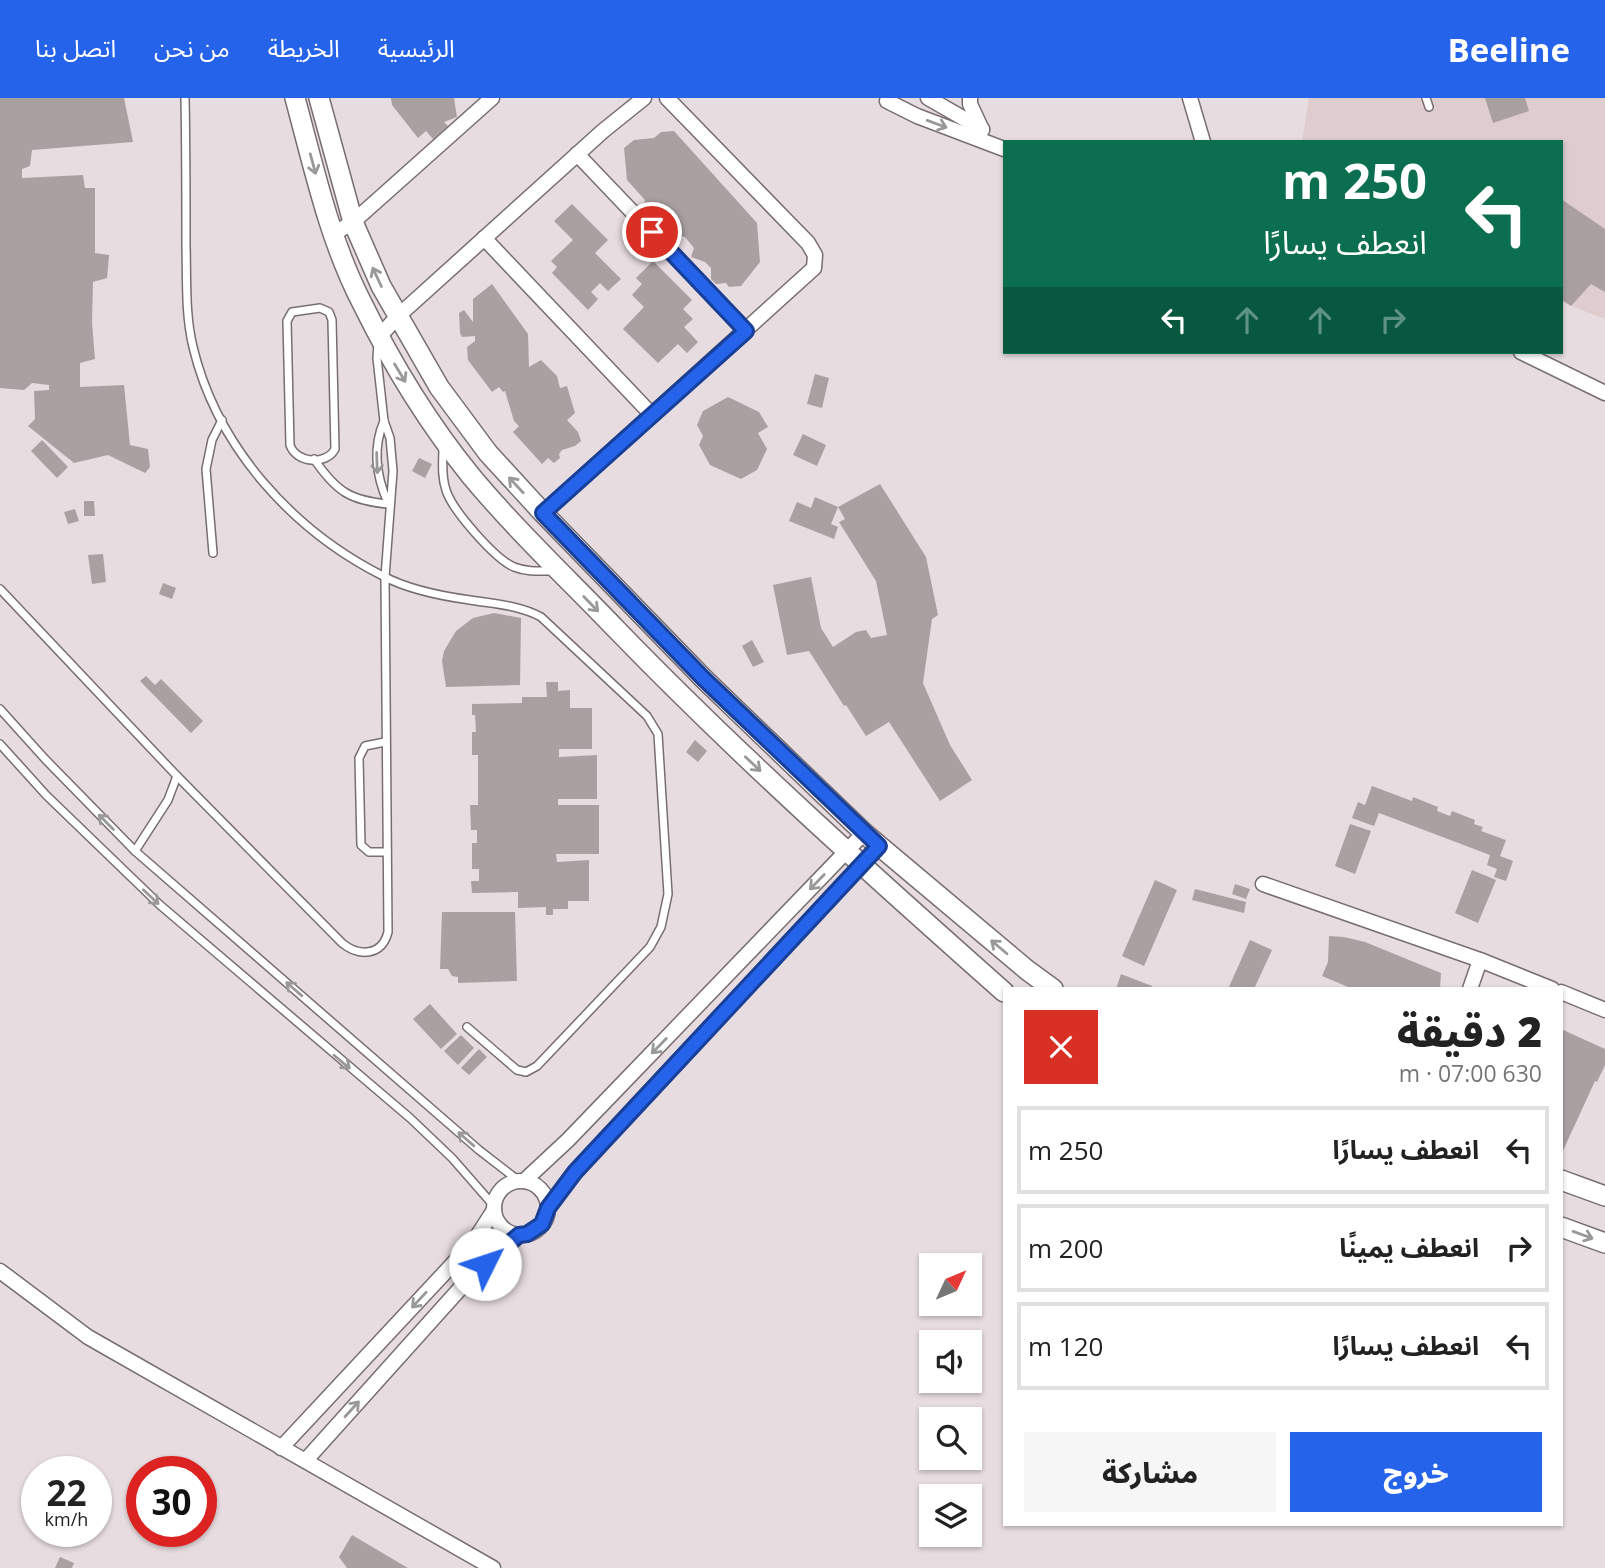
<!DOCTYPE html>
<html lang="ar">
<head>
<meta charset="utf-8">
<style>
	body { margin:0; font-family:"Open Sans","Noto Sans Arabic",sans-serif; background:#f6f6f6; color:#222; direction:rtl; height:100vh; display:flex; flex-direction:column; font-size:26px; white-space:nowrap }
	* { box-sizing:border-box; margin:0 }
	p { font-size:23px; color:#767676 }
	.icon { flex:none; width:38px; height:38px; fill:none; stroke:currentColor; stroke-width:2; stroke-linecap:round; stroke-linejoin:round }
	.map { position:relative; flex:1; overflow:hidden; direction:ltr }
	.sheet { position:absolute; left:1003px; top:889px; width:560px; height:539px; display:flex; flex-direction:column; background:#fff; border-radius:0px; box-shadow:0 2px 5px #0004; direction:rtl }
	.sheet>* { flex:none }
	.hud { position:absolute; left:1003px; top:42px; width:560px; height:214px; border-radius:0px; box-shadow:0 2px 5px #0004; direction:rtl; background:#0b6e4f; color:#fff; overflow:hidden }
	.needle { width:46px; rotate:46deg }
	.buttons { position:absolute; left:919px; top:1155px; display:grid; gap:14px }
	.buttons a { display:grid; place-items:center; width:63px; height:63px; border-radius:0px; background:#fff; box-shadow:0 2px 5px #0004; font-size:35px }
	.speed { position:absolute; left:21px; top:1358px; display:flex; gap:14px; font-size:35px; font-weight:700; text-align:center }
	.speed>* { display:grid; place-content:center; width:91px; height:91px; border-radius:50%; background:#fff; box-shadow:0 2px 5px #0004; line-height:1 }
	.speed small { font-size:18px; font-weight:400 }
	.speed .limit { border:10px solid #d22; background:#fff; color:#111 }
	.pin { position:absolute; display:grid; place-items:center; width:60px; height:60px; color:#fff; margin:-30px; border:4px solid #fff; border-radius:50%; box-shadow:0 2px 7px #0007 }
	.me { position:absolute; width:77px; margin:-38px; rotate:49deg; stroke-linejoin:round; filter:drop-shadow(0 0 5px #0008) }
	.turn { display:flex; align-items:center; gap:24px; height:147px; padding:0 21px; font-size:32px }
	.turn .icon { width:91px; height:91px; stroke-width:2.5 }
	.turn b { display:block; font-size:49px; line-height:60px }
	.lanes { display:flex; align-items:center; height:66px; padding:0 21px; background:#0003; justify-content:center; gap:35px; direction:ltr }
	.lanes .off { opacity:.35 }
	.round { display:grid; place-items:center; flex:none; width:74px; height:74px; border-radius:0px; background:#f6f6f6 }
	.head { display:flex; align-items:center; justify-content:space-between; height:119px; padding:0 21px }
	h1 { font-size:42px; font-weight:800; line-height:52px }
	.cta { display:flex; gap:14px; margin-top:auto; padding:14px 21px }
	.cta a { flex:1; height:80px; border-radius:0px; background:#2563eb; color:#fff; font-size:28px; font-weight:800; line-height:80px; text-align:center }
	.cta a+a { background:#f6f6f6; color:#222 }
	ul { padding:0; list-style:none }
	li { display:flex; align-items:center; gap:21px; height:88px; margin:0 14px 10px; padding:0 7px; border:4px solid #e0e0e0; border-radius:0px }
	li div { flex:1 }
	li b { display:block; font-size:26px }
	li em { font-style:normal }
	header { display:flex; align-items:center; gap:42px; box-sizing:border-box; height:98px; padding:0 35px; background:#2563eb; color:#fff }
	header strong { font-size:33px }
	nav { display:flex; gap:38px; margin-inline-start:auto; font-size:24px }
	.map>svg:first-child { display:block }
</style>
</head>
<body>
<header>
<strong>Beeline</strong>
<nav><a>الرئيسية</a><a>الخريطة</a><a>من نحن</a><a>اتصل بنا</a></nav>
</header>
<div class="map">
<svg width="1605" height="1470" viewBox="0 0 1605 1470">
	<rect width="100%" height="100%" fill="#e7dcdf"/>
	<polygon fill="#decccf" points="1309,0 1605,0 1605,221 1561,204 1561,44 1302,44"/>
	<g fill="#aaa0a2">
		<polygon points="0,0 124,0 133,44 32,52 30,68 22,71 22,80 83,77 85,90 95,90 95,155 109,157 107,180 93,184 92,225 95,261 80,265 80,289 124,287 130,347 148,351 150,369 145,375 108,357 74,365 28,328 35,321 34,293 49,292 49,287 32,285 24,292 0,290"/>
		<polygon points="391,0 454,0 457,19 444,24 448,28 433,41 426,33 418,40 392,7"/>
		<polygon points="1485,0 1525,0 1529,13 1493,25"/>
		<polygon points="674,33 757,125 760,164 741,188 729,189 726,185 716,186 711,181 711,170 705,164 691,159 694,150 685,139 665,135 668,126 654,110 642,111 645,102 627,82 624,50 634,42 654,40 661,34"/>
		<polygon points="1561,101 1605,131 1605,194 1591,186 1571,208 1561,201"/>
		<polygon points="572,106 608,142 595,155 621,181 608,193 600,185 591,194 598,201 588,212 552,175 557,169 551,163 573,142 554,123"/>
		<polygon points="653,163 692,202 683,211 693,221 684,229 698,244 687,255 678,246 658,265 623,231 644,209 632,197 642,186 636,180"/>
		<polygon points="492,186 528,236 529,269 541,262 557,278 560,290 567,288 575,315 567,322 578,334 581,343 575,348 562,352 559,356 560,360 554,365 548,360 542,366 513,334 519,328 514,323 505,293 503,294 499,289 492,294 468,262 467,249 475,243 475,238 462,239 460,235 459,215 464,212 473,224 473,201"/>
		<polygon points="815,276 829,280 822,310 807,306"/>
		<polygon points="728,299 759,314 768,329 758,335 767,351 757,372 741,381 710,367 699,347 703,338 697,327 703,313"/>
		<polygon points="803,336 826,347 817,368 793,357"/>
		<polygon points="42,342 68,369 57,380 31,353"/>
		<polygon points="419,360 432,366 425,380 412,373"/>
		<polygon points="880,386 926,459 938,517 932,521 923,585 950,647 972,682 940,703 889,624 866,638 846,607 844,608 809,553 787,557 773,487 811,479 821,530 833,549 856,534 866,532 871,540 887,537 876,483 839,424 845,421 838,409"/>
		<polygon points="815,399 838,409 831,426 838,429 834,441 789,423 797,404 811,410"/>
		<polygon points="84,403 94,403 95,418 84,418"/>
		<polygon points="75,411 79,423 68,426 64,414"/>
		<polygon points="103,456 106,484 92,486 88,457"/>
		<polygon points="163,485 176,490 172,501 159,496"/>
		<polygon points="494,515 521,520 520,587 446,589 442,563 444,553 456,533 473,520"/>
		<polygon points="752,542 764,564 753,569 742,548"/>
		<polygon points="146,578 155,587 161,581 203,623 191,635 140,583"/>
		<polygon points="546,584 558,584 558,593 570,592 570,610 592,610 592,651 559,651 559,659 597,657 597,701 558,701 558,707 599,707 599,756 556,756 557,764 589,762 589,803 568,803 568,811 553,811 553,817 546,817 546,809 518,810 518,794 472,795 471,783 479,783 479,771 472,771 472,745 477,745 477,732 471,732 470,707 478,707 478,657 472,657 472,634 476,634 475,617 472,617 472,606 522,605 522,599 547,599"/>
		<polygon points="695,642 707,653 698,664 686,654"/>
		<polygon points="1372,688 1412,703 1413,699 1438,709 1437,713 1450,718 1452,713 1475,722 1474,726 1483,729 1481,733 1506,742 1500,758 1513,763 1506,783 1494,779 1497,771 1487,767 1490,757 1379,715 1374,728 1352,720 1358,704 1365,707"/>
		<polygon points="1350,726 1371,733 1355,776 1335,768"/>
		<polygon points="1472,772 1496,782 1478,825 1455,815"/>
		<polygon points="1155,782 1177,792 1144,868 1122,858"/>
		<polygon points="1235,786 1250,791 1246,801 1232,796"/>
		<polygon points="1195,791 1246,804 1244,815 1192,802"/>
		<polygon points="442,814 515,814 517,883 458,885 458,879 452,878 448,871 440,871"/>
		<polygon points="1329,838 1344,839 1365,844 1441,875 1440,891 1353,891 1322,878 1328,864"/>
		<polygon points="1250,842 1272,852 1254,891 1228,891"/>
		<polygon points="1121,876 1152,888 1151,891 1116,891"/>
		<polygon points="430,906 457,936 441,951 413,921"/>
		<polygon points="1561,931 1605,951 1605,967 1597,984 1595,983 1561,1057"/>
		<polygon points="461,937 474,950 458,967 444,953"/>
		<polygon points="479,951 487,959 469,977 461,970"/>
		<polygon points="352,1437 408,1470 347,1470 339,1459"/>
		<polygon points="60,1459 74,1465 72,1470 55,1470"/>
	</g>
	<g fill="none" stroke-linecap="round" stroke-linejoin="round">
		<defs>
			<g id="lane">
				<path d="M185,0C186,49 186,99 186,148C187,182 185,216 193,249C217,349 292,432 383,478C409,492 441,498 470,502C494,506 519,507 541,519L647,618L658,636L668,796L661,829L650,849L537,968L526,974L517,972L467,929"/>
				<polyline points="1426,0 1429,9"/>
				<path d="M320,210L329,214L332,222L335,351C326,368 296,365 290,347L287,223L292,214Z"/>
				<path d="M384,323C372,351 376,378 388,405"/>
				<path d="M443,348C443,362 441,378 446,392C452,412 495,461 514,469C527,474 539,473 552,473"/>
				<path d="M314,361C336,393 350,403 389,406"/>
				<polyline points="213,455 206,371 212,342 222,322"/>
				<path d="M0,491L177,678L342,845C359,859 382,858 388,834L385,479L393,373L390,340L384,323L377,260L378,245"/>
				<polyline points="0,611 45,661 135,753 479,1052 519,1083"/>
				<polyline points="385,644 365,648 359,660 361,747 369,754 387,754"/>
				<polyline points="0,646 46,697 160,807 410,1020 452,1060 494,1108"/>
				<polyline points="135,753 168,702 177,678"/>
			</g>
			<g id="street">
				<polyline points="928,0 982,31"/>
				<polyline points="970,0 970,6 982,32"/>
				<polyline points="1190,0 1203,44"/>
				<polyline points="887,3 917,18 1004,51"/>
				<polyline points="577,56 746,233"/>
				<polyline points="332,137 353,124 492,0"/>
				<polyline points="484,140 652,317"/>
				<polyline points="379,239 397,219 603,33 644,0"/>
				<polyline points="1521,254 1605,295"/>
				<polyline points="543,415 814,170 815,157 808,145 667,0"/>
				<polyline points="1263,786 1480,862 1552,891"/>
				<polyline points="1470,891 1480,862"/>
				<polyline points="1561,894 1605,912"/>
				<polyline points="524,1083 568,1042 864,735"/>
				<circle cx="521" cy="1110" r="27"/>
				<polyline points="548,1110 575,1074 595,1052 879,748"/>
				<polyline points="0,1173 88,1239 493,1470"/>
				<polyline points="281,1350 450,1169 476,1140 494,1112"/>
				<polyline points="306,1362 466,1184 519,1137"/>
			</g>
			<g id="secondary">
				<path d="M295,0C314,70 329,141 362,205C392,266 428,325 471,378C516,432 567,480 616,531C739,658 871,776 1004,894"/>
				<polyline points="319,0 353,124 381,188 439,289 488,355 543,415 704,581 864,735 1027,872 1053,891"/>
				<polyline points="1561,1082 1605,1098"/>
				<polyline points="1561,1129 1605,1145"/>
			</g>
		</defs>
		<use href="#lane" stroke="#786e70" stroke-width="10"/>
		<use href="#street" stroke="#786e70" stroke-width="17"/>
		<use href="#secondary" stroke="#786e70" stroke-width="22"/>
		<use href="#lane" stroke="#fff" stroke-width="7"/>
		<use href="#street" stroke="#fff" stroke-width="14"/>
		<use href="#secondary" stroke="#fff" stroke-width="19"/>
	</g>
	<defs><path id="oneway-shaft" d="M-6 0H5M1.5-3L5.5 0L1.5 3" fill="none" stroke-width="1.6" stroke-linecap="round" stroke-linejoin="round" transform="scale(1.75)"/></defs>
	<g stroke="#9a9898">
		<use href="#oneway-shaft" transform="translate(937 26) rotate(20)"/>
		<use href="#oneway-shaft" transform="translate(313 66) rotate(75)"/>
		<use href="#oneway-shaft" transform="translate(377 179) rotate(-115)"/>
		<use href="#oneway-shaft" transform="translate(400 275) rotate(59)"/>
		<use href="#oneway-shaft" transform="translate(377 365) rotate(88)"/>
		<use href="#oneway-shaft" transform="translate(516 387) rotate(-133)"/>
		<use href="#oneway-shaft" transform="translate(591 506) rotate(46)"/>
		<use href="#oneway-shaft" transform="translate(753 666) rotate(43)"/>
		<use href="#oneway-shaft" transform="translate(106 724) rotate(-135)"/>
		<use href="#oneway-shaft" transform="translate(817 784) rotate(134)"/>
		<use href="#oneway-shaft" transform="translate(151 799) rotate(43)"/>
		<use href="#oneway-shaft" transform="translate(999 849) rotate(-140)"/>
		<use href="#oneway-shaft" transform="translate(294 891) rotate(-139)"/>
		<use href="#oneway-shaft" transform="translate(659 948) rotate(134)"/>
		<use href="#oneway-shaft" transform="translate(342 964) rotate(40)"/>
		<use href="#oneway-shaft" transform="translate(466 1041) rotate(-139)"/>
		<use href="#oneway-shaft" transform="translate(1583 1137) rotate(20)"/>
		<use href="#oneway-shaft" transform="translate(419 1202) rotate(133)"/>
		<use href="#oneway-shaft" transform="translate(352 1311) rotate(-48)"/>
	</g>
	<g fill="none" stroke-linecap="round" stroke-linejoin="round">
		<defs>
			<polyline id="route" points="485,1166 519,1137 527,1136 542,1126 548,1110 575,1074 879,748 704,581 543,415 746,233 652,134"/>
		</defs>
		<use href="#route" stroke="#184099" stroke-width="18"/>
		<use href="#route" stroke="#2563eb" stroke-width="12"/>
	</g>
</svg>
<div class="buttons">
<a><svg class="needle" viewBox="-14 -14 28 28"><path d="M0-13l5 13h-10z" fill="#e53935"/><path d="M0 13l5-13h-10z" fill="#767676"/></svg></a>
<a><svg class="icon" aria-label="sound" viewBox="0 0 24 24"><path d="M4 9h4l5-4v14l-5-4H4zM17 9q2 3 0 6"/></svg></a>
<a><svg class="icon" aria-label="search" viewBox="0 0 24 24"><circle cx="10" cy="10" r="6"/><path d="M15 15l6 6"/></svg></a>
<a><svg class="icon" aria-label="layers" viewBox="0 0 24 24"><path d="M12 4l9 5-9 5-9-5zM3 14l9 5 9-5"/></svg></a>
</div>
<div class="speed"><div>22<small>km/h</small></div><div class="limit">30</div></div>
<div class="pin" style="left:652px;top:134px;background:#d93025"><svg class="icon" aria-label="arrive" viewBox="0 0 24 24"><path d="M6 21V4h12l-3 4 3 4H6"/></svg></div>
<svg class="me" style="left:485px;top:1166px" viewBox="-20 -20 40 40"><circle r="19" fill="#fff"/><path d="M0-13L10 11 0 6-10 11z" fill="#2563eb"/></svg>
<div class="hud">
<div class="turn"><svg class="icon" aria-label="left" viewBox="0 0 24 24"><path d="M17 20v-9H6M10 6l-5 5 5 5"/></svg><div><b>250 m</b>انعطف يسارًا</div></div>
<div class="lanes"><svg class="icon" aria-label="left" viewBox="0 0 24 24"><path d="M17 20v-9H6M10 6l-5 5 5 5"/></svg><svg class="icon off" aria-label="ahead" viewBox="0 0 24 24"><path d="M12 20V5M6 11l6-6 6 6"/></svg><svg class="icon off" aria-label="ahead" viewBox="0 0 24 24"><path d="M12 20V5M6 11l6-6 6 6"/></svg><svg class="icon off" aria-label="right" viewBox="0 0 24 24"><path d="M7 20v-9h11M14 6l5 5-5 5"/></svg></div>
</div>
<section class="sheet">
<div class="head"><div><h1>2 دقيقة</h1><p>630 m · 07:00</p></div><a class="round" style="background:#d93025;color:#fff"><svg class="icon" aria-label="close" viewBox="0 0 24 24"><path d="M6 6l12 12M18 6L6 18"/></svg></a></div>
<ul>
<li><svg class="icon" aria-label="left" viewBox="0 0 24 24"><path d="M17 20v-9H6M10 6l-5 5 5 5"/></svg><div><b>انعطف يسارًا</b></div><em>250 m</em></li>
<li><svg class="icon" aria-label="right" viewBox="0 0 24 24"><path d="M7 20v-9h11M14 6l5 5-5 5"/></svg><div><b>انعطف يمينًا</b></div><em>200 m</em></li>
<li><svg class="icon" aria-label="left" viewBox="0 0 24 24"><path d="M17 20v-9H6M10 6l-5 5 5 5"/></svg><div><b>انعطف يسارًا</b></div><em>120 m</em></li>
</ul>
<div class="cta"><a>خروج</a><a>مشاركة</a></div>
</section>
</div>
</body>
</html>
